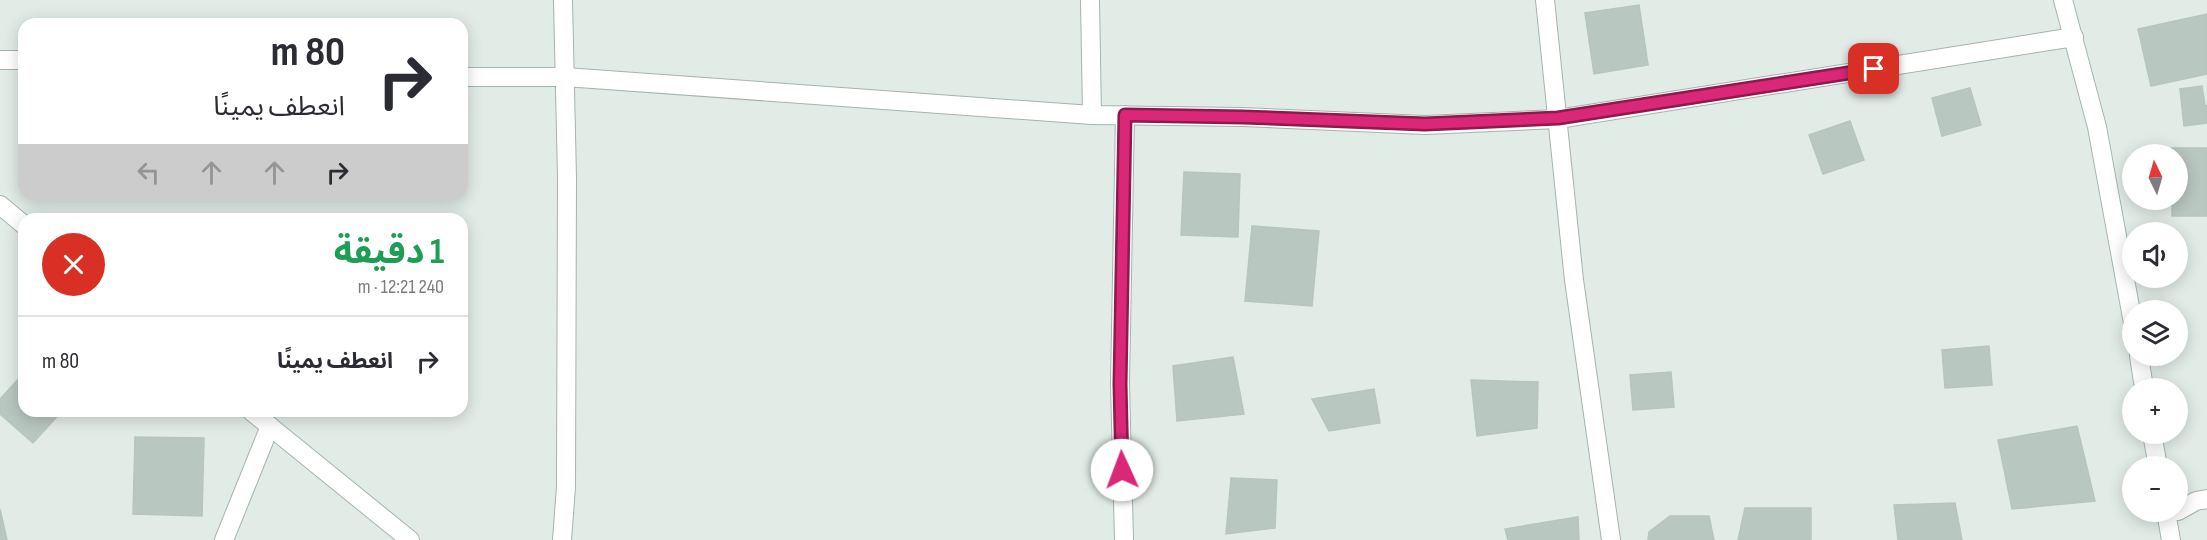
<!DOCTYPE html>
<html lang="ar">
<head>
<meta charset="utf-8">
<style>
	body { margin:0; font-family:"Sofia Sans Condensed","Noto Sans Arabic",sans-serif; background:#f2f2f3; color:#2b2b33; direction:rtl; height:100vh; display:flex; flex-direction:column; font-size:22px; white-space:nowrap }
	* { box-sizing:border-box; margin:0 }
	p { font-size:20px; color:#7c7c81 }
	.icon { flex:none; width:33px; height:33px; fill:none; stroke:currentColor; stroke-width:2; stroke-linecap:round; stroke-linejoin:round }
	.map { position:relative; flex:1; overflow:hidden; direction:ltr }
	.panel { position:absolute; left:18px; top:213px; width:450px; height:204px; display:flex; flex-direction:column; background:#fff; border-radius:18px; box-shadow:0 3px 15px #0003; direction:rtl }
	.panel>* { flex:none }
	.top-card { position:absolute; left:18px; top:18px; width:450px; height:183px; border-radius:18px; box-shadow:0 3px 15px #0003; direction:rtl; background:#fff; color:#2b2b33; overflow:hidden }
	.needle { width:39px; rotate:355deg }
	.fabs { position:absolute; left:2122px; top:144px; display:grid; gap:12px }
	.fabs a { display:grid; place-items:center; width:66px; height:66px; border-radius:50%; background:#fff; box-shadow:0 3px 15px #0003; font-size:30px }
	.pin { position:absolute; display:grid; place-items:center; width:51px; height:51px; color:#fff; margin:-26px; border-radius:12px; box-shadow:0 3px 9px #0006 }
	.me { position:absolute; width:66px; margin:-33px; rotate:358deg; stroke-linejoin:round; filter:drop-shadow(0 0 4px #0008) }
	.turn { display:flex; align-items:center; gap:21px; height:126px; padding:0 24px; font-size:27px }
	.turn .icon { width:78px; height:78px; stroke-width:2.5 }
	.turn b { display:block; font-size:42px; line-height:51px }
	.lanes { display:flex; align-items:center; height:57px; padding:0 24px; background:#0003; justify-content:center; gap:30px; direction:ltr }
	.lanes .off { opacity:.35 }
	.round { display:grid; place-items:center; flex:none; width:63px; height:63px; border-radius:32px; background:#f2f2f3 }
	.head { display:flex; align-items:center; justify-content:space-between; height:102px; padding:0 24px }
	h1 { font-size:36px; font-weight:700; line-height:45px; color:#1e9e55 }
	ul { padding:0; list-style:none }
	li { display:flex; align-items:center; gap:18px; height:90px; padding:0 24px; border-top:2px solid #e1e1e2 }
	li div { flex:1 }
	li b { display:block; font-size:22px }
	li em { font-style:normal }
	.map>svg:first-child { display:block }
</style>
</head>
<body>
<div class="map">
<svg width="2207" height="540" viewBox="0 0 2207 540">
	<rect width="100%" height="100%" fill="#e2ece7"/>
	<g fill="#b8c7bf" stroke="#b5c6bd" stroke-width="1.5">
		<polygon points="1639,5 1648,65 1594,74 1585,13"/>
		<polygon points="2207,14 2207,74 2151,86 2138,29"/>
		<polygon points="2202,86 2205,105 2207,106 2207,123 2184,126 2180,89"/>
		<polygon points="1970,88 1981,125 1942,136 1932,98"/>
		<polygon points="1850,121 1864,160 1823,174 1809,135"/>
		<polygon points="2172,148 2207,148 2207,216 2172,216 2172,200 2178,200 2178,154 2172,154"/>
		<polygon points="1184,172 1240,174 1238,237 1181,235"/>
		<polygon points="1252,226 1319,231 1312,306 1245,301"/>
		<polygon points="1989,346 1992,385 1945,388 1942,350"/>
		<polygon points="1233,357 1244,414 1177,421 1173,366"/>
		<polygon points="1671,372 1674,407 1633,410 1630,375"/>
		<polygon points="24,373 24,411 62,411 33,443 0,414 0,399"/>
		<polygon points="1471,380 1538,382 1537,428 1477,436"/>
		<polygon points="1374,389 1380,423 1329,431 1312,399"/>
		<polygon points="2077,426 2095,501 2012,509 1998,440"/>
		<polygon points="135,437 204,438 202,516 133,514"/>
		<polygon points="1231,478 1277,480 1275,528 1226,534"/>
		<polygon points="1955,503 1962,540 1898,540 1894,505"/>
		<polygon points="1745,508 1811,508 1811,540 1738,540"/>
		<polygon points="0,509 7,540 0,540"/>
		<polygon points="1670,516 1709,516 1714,540 1648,540 1649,532"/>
		<polygon points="1578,517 1579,540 1508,540 1505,529"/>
	</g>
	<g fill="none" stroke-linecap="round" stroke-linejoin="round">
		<defs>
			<g id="minor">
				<polyline points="1090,0 1092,115"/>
				<polyline points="1545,0 1574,280 1611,540"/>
				<polyline points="0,60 24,60"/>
				<polyline points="462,77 565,77 1092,115 1243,117 1425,125 1558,119 2074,37"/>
				<polyline points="2178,511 2196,501 2207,499"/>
				<polyline points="224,540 270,426"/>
				<polyline points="562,540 566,487 567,178 563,0"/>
				<polyline points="1124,540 1120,384 1125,115"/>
			</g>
			<g id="tertiary">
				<polyline points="0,205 24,225"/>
				<polyline points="251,411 410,540"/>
			</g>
			<g id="secondary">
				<polyline points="2063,0 2097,127 2133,323"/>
				<polyline points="2139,356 2144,388"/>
				<polyline points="2152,434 2158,466"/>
				<polyline points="2166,512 2171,540"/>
			</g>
		</defs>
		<use href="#minor" stroke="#a5b4ad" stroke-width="20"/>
		<use href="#tertiary" stroke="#a5b4ad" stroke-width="20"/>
		<use href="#secondary" stroke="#a1b8ae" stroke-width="20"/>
		<use href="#minor" stroke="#fff" stroke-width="18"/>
		<use href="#tertiary" stroke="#fff" stroke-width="18"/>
		<use href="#secondary" stroke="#fff" stroke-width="18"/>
	</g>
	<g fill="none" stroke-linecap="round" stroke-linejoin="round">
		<defs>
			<polyline id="route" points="1122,470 1120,384 1125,115 1243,117 1425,124 1558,118 1874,69"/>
		</defs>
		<use href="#route" stroke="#8e194d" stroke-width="15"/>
		<use href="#route" stroke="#db2777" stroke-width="10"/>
	</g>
</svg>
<div class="fabs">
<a><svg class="needle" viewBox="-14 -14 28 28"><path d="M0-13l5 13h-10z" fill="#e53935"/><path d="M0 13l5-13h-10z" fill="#7c7c81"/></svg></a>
<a><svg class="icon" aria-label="sound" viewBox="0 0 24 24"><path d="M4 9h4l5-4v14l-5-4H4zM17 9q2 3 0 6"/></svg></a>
<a><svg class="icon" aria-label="layers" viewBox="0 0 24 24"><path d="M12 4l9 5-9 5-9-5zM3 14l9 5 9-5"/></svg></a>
<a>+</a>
<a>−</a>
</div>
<div class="pin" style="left:1874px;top:69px;background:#d93025"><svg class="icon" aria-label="arrive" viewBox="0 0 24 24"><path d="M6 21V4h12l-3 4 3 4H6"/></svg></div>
<svg class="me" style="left:1122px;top:470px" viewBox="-20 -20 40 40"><circle r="19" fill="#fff"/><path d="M0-13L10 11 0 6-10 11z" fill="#db2777"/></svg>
<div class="top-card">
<div class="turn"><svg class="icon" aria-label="right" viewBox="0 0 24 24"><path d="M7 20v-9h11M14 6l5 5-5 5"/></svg><div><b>80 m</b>انعطف يمينًا</div></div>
<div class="lanes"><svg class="icon off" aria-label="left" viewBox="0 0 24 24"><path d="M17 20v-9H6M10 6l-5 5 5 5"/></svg><svg class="icon off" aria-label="ahead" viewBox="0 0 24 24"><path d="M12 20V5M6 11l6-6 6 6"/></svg><svg class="icon off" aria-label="ahead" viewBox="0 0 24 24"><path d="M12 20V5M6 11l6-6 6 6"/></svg><svg class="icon" aria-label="right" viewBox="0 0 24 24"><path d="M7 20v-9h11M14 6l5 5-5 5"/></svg></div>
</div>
<section class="panel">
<div class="head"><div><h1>1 دقيقة</h1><p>240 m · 12:21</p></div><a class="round" style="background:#d93025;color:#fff"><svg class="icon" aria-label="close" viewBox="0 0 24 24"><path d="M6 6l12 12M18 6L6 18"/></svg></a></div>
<ul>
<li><svg class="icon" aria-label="right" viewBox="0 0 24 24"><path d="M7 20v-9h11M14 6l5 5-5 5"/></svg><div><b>انعطف يمينًا</b></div><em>80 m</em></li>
</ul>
</section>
</div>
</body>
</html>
